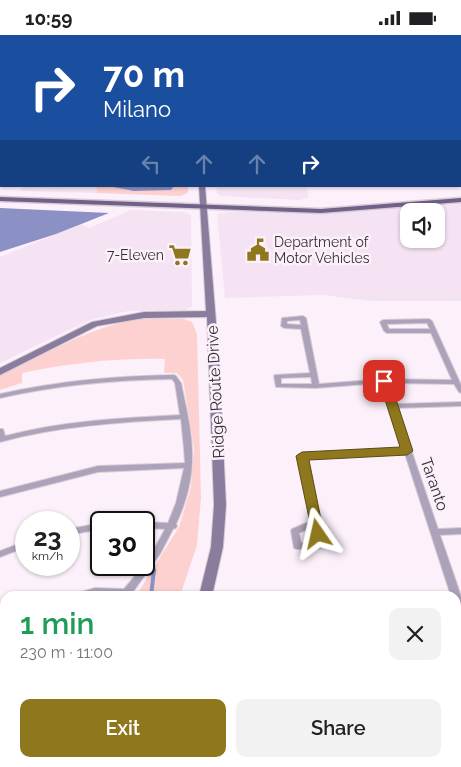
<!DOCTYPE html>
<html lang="en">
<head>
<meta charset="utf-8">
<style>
	body { margin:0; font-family:Raleway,sans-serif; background:#f2f2f2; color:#202124; height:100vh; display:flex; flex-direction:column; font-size:19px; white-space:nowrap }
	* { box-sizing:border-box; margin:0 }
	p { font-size:16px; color:#757577 }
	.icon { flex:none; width:28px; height:28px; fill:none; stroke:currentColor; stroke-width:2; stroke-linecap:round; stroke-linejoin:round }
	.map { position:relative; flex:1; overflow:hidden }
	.side { position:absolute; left:0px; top:556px; width:461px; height:176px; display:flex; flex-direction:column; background:#fff; border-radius:15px 15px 0 0; box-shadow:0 1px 4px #0004 }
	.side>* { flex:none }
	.top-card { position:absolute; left:0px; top:0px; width:461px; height:152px; box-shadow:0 1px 4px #0004; background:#1a4fa0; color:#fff; overflow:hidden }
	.fabs { position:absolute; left:400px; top:168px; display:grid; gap:10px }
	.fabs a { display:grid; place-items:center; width:45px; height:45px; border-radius:10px; background:#fff; box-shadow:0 1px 4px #0004; font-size:25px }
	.speed { position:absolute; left:15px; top:476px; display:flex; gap:10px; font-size:25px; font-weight:700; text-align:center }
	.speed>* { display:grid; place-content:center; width:65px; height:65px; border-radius:50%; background:#fff; box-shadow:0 1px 4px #0004; line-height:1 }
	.speed small { font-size:12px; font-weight:400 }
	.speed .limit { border:2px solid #111; border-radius:8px; background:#fff; color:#111 }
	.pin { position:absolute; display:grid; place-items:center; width:42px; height:42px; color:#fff; margin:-21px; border-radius:10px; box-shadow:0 2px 8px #0006 }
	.me { position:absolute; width:55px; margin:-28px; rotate:349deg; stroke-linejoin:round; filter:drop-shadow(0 0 4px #0008) }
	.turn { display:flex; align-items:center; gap:18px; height:105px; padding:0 20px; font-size:22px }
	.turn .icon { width:65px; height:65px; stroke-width:2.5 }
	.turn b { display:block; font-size:35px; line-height:42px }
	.lanes { display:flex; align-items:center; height:48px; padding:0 20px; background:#0003; justify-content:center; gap:25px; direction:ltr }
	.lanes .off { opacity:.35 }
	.round { display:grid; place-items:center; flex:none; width:52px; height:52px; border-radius:10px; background:#f2f2f2 }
	.overview { display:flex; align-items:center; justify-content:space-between; height:85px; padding:0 20px }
	h1 { font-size:30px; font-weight:600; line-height:38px; color:#1e9e55 }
	.button { display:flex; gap:10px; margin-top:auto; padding:10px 20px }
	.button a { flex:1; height:58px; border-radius:10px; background:#8e771c; color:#fff; font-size:20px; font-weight:600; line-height:58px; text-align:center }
	.button a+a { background:#f2f2f2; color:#202124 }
	.status { display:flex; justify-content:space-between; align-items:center; height:35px; padding:0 25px; background:#fff; direction:ltr }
	.status svg { height:14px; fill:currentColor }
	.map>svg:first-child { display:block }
</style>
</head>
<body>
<div class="status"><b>10:59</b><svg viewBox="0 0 49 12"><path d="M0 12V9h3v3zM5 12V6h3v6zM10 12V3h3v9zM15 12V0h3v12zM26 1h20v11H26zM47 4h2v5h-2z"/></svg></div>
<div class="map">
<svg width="461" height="732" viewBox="0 0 461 732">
	<rect width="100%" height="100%" fill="#fcf0fb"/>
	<g fill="#f5e3f3" fill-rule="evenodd">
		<polygon points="0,0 187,0 187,1 1,1 0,17"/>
		<polygon points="22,151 96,151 97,158 20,156"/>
		<polygon points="216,151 306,151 309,162 300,165 222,161 217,159"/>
		<path d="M461,169V266H371L323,260L225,263L217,179L227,177L338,178ZM409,176H436V204H409Z"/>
		<polygon points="131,175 184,177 191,180 192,271 185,275 128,276 90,285 0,328 0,222 81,189 89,193"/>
	</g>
	<g fill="#fcd1d0">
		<polygon points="262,0 461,0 461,110 460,1 251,1"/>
		<polygon points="96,151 188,151 188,158 180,161 97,158"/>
		<path d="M137,284H184L192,287L197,299L201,462L197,510L180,561H136L179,492L191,452L194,413L183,345L177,338H164L165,324C117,323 69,328 22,338V348L0,355V341C45,319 88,293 137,284Z"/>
	</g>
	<g fill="#8b91c4">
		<polygon points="108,151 174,151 171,155 134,156"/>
		<polygon points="0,173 109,178 56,199 0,217"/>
	</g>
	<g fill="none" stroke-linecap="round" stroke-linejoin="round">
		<g stroke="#8b91c4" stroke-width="4">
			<polyline points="151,561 154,535"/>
			<polyline points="90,728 92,732"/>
		</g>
		<defs>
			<g id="street">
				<rect x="207" y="0" width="2" height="1"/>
				<rect x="0" y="23" width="1" height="2"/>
				<rect x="0" y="60" width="1" height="2"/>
				<rect x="0" y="100" width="1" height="3"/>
				<path d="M303,281L306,283L319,349L384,344L452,345L431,298H387L384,296L380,287L383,285L429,284L432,286L461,350V358L459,357L454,349L388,348L395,369L461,367V371L397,373L438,494L461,493V499L440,500L461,561V580L458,579L456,576V561H451L405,419L306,423L324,510L323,512L320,513L297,514L294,513L291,496L292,494L311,486L298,421L299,419L403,414L381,348L316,353L276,352L274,341L275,340L310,338L301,294L284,293L281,291L282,283ZM300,285L301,290L287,289V286ZM427,288L430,294H389L387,289ZM311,342L312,349H281V343ZM312,492L315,507L301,508L299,498Z"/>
				<path d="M174,340L176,341L181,348C186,373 193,399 192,425C192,446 185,470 176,489L177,491L176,493L173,494L160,519L130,561H77L78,558L95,553L124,554C140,536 154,516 165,494L144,493V488H142L144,487L168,488L176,468L184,433L98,437L0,462V456L98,431L185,428L184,414L181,384C119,387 59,391 0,407V394H3L5,401C62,386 121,383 180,380L175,348L172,344C114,345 57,350 0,363V359C58,346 115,341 174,340Z"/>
				<polygon points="101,488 101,494 69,500 69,494"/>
				<polygon points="26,506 26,512 0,522 0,516"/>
				<polygon points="5,588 5,596 0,598 0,590"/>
				<rect x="456" y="604" width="5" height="8"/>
				<polygon points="0,609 5,611 5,620 0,618"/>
				<rect x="456" y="662" width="5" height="10"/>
				<polygon points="456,681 460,683 461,686 461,708 457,707 456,704"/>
				<polygon points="47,728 57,728 56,732 46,732"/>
			</g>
			<g id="secondary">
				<rect x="190" y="0" width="4" height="1"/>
				<polygon points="199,151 205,151 219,324 226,470 223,512 212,561 199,561 211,512 214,470 207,282 144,283 97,291 0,340 0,333 92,287 144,277 206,276"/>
				<polygon points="127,728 144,728 142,732 125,732"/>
			</g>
			<polygon id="primary" points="0,162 321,174 461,163 461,167 321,178 0,166"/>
		</defs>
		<use href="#street" stroke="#d8cdd7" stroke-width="2"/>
		<use href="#secondary" stroke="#d8cdd7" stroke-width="2"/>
		<use href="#primary" stroke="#d8cdd7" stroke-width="3"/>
		<use href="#street" fill="#aca3ba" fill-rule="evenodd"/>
		<use href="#secondary" fill="#8a7c9d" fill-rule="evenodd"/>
		<use href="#primary" fill="#716088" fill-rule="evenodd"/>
	</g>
	<polygon fill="#8e771c" stroke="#5c4d12" points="384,343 390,346 413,416 407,420 309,425 324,499 318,504 313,502 296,421 302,417 400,412 379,346"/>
	<defs>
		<symbol id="civic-bare" viewBox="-9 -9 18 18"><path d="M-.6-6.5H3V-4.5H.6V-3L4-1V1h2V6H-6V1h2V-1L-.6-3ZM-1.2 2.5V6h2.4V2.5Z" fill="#8e771c" stroke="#fcf0fb" stroke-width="2.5" paint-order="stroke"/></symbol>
		<symbol id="supermarket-bare" viewBox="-9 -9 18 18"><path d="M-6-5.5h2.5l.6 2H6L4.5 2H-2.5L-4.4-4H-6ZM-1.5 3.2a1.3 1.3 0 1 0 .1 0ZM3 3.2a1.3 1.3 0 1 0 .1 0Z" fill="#8e771c" stroke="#fcf0fb" stroke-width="2.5" paint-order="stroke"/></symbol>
	</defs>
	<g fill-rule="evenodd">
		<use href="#civic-bare" x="242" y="199" width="32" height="32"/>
		<use href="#supermarket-bare" x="164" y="204" width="32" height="32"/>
	</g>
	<g text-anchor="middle" stroke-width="5" stroke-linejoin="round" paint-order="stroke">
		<g font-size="14" fill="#343034" stroke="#fcf0fb" text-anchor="start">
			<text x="274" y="212">Department of<tspan x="274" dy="16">Motor Vehicles</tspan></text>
			<text x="164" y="225" text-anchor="end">7-Eleven</text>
		</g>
		<g font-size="16" fill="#343034" stroke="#fcf0fb">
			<text transform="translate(215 357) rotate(-93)" y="6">Ridge Route Drive</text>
			<text transform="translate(435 449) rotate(71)" y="6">Taranto</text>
		</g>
	</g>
</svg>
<div class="fabs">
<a><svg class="icon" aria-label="sound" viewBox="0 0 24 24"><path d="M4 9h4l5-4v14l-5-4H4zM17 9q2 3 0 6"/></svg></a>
</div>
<div class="speed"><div>23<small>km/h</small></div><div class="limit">30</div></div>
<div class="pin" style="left:384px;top:346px;background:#d93025"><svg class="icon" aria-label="arrive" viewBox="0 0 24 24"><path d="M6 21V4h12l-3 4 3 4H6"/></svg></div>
<svg class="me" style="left:318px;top:499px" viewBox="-20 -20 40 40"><path d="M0-17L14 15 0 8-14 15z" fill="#8e771c" stroke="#fff" stroke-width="4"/></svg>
<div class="top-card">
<div class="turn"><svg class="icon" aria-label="right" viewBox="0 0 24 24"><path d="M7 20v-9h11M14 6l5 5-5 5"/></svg><div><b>70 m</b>Milano</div></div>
<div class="lanes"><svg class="icon off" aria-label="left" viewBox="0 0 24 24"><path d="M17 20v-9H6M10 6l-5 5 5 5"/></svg><svg class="icon off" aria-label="ahead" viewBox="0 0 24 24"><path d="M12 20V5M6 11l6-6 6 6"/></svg><svg class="icon off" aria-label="ahead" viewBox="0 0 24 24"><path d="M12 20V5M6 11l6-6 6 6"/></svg><svg class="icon" aria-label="right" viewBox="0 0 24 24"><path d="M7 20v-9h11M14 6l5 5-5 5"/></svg></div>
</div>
<section class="side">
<div class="overview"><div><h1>1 min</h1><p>230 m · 11:00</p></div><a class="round"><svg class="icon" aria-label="close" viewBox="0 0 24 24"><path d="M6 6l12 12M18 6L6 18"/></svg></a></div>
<div class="button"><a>Exit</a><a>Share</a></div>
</section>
</div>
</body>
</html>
